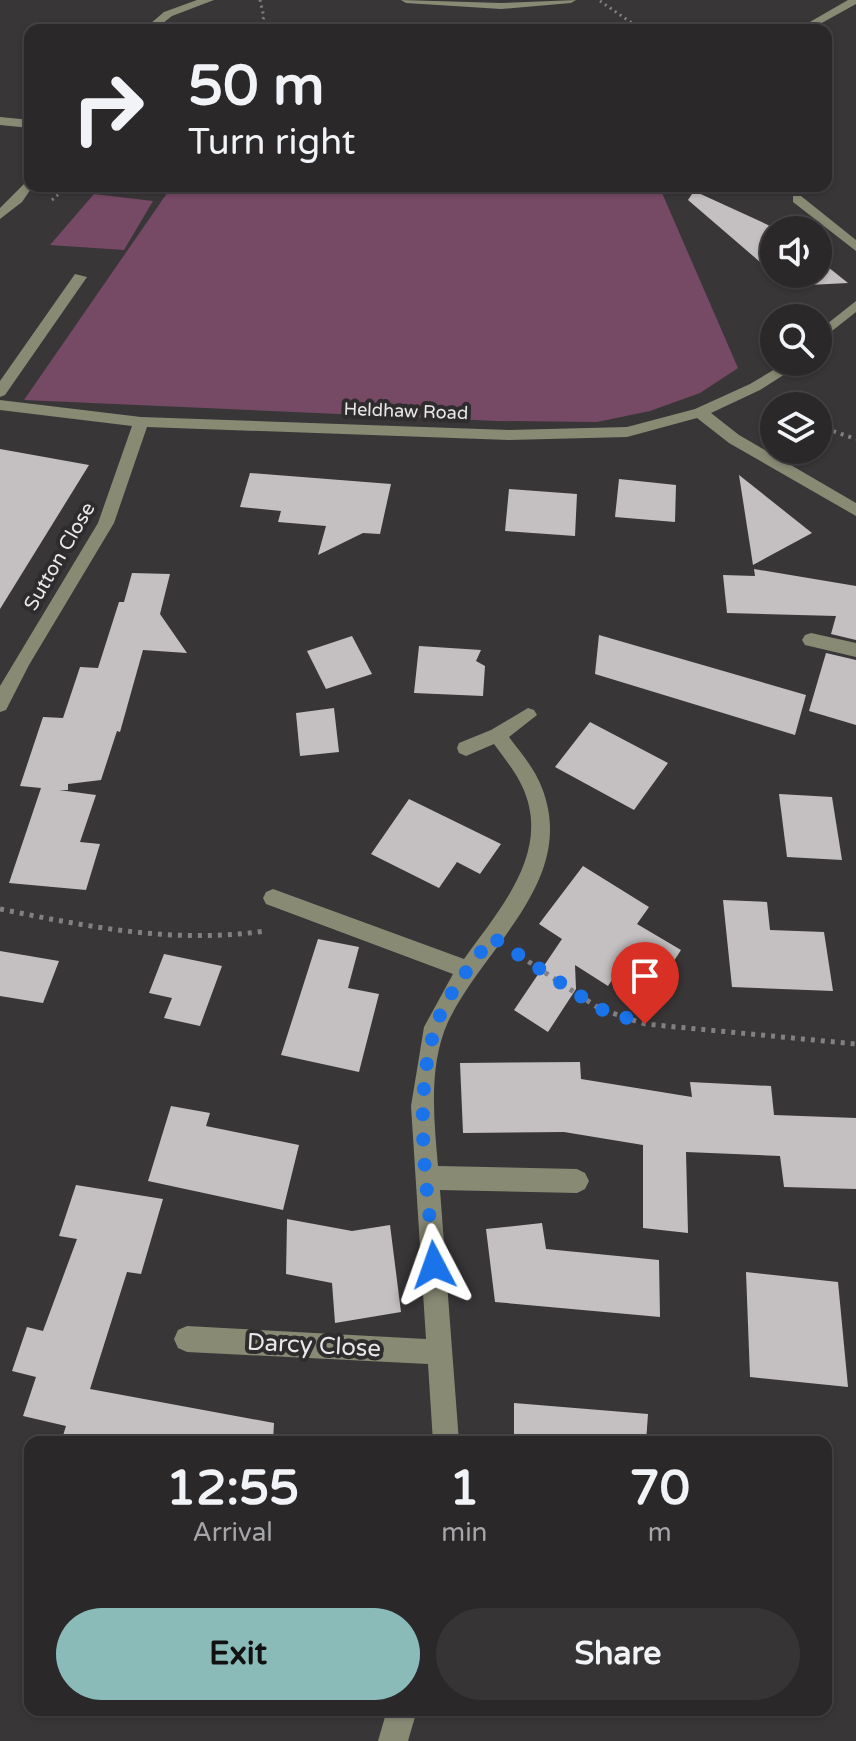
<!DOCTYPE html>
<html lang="en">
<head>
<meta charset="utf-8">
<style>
	body { margin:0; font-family:"Varela Round",sans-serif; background:#373436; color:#f1f3f6; height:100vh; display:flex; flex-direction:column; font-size:30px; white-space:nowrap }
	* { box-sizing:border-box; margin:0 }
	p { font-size:26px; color:#a6a6a8 }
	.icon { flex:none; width:44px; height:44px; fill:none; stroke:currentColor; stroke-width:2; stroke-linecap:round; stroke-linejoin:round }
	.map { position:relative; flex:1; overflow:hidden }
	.drawer { position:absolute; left:24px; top:1436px; width:808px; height:280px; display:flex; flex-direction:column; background:#2b282a; border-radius:16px; box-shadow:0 2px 6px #0004,0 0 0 2px #474447 }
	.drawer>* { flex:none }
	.banner { position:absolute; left:24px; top:24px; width:808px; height:168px; border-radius:16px; box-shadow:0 2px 6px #0004,0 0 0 2px #474447; background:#2b282a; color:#f1f3f6; overflow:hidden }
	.fabs { position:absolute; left:760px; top:216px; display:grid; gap:16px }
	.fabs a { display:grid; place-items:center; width:72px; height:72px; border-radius:50%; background:#2b282a; box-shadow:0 2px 6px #0004,0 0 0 2px #474447; font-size:40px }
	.pin { position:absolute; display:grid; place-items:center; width:68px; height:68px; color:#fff; margin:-82px -34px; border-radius:50% 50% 50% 0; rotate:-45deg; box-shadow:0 0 8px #0007 }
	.pin .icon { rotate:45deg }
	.me { position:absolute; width:88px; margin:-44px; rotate:356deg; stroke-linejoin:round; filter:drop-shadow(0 0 6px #0008) }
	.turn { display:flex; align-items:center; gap:28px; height:168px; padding:0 32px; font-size:36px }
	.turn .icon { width:104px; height:104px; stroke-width:2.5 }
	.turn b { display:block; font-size:56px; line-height:68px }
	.eta { display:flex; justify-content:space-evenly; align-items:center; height:136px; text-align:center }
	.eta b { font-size:48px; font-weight:700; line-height:56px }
	.primary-button { display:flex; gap:16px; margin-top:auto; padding:16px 32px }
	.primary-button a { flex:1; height:92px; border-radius:48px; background:#8bbbb9; color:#111; font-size:32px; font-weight:700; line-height:92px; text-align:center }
	.primary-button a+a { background:#373436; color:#f1f3f6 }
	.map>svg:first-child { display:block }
</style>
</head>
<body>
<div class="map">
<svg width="856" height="1741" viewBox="0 0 856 1741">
	<rect width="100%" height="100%" fill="#393638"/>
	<g fill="#764a65">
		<polygon points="172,186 659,186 738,368 700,393 650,411 597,422 497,421 24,400"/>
		<polygon points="94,194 153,201 124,250 50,245"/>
	</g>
	<g fill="#c4c0c2">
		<polygon points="694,191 779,230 774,230 774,274 688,200"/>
		<polygon points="818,259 848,283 789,286 775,274 818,274"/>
		<polygon points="0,449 89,465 0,609"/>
		<polygon points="250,473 391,484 380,534 363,533 318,555 326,526 278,522 281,511 240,507"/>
		<polygon points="739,475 812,533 753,565"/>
		<polygon points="619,479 676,485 675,522 615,517"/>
		<polygon points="509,489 577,494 575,536 505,531"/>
		<polygon points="754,569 856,586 856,640 831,634 836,616 727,613 723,575 755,576"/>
		<polygon points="132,573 170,574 160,614 187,653 143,650 120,732 117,731 101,780 68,784 68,790 59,790 96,795 80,842 100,844 86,890 9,883 41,788 20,786 43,717 63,718 80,667 98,668 119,602 124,602"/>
		<polygon points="599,635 806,695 795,735 595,674"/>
		<polygon points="352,636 372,674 326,689 307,651"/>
		<polygon points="419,646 481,650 476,661 485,666 483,696 414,693"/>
		<polygon points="826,653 856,660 856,725 809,711"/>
		<polygon points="334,708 339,752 300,756 296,713"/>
		<polygon points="590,722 668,763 634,810 555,767"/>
		<polygon points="779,794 832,797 842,860 787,857"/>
		<polygon points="409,799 501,844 480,874 457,862 439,888 371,854"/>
		<polygon points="583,866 649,907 637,924 681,950 650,998 629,985 626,989 612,980 608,986 575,965 576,989 548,1032 514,1010 562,939 539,924"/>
		<polygon points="723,900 767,902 770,930 824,932 833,991 732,987"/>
		<polygon points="318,939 359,947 348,988 379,994 359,1072 281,1055"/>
		<polygon points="0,951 59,961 43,1003 0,996"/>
		<polygon points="164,954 222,966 200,1026 164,1018 172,998 149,993"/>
		<polygon points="580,1062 581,1079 692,1097 690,1082 771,1086 774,1115 856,1118 856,1189 784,1187 780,1156 686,1152 688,1233 643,1228 643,1145 564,1132 463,1133 460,1063"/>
		<polygon points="171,1106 210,1113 206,1126 299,1145 283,1210 148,1181"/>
		<polygon points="76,1185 163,1199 141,1274 127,1272 90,1389 274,1423 273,1442 61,1442 66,1426 23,1416 36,1377 12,1371 27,1327 43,1331 77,1239 59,1236"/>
		<polygon points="287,1219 352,1231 390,1225 401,1312 335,1323 332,1283 286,1274"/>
		<polygon points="542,1223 546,1249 659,1260 660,1317 495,1302 486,1229"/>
		<polygon points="746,1272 838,1282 848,1387 750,1377"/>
		<polygon points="514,1403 648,1414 646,1442 514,1442"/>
	</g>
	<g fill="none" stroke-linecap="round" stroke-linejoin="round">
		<g stroke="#828081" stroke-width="3" stroke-dasharray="2 4" stroke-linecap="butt">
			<polyline points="600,1 642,30"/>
			<polyline points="258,30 264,17 260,0"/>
			<polyline points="52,200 68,186"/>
		</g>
		<polyline stroke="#828081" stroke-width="4" stroke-dasharray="3 5" stroke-linecap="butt" points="818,426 856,439"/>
		<g stroke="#828081" stroke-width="5" stroke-dasharray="4 6" stroke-linecap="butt">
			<path d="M0,909C89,927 175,944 265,931"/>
			<polyline points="520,956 600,1009 645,1024 856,1044"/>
		</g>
		<g fill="#898a74" fill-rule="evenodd">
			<polygon points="197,0 214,0 172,16 154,30 143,30 164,12"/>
			<polygon points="401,0 501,3 576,0 571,3 501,9 406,3"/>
			<polygon points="848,0 856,0 856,4 809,30 796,30"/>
			<polygon points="0,117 30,120 30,128 0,125"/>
			<polygon points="30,178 30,186 33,186 22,202 0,219 0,208"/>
			<polygon points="793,196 801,196 856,240 856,251 793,202"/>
			<polygon points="75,274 87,277 5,395 0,397 0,381"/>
			<polygon points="856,301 856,312 818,342 818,331"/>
			<polygon points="787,362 804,362 760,390 711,413 739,435 856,503 856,516 729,443 697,418 627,437 509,440 147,427 114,523 29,665 6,710 0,712 0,686 98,523 132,426 0,410 0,400 141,417 509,430 627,427 695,409 750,384"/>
			<polygon points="811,633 856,643 856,657 805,645 802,640 805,635"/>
			<path d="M528,708L534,710L537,715L509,737C521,753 535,769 542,788C578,881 483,947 448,1022C428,1066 434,1120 438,1166L577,1169L585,1173L589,1181L585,1189L577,1193L440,1190L459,1442H433L428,1364L187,1352L178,1348L174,1339L178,1330L187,1326L426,1339L411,1106L424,1027L453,974L266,904L263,898L266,892L273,889L464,959C499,910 553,851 522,786C515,771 504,758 494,744L466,756L459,753L457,748L459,743L491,730Z"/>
			<polygon points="387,1710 417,1710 408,1741 378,1741"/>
		</g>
	</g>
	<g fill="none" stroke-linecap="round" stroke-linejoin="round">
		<path stroke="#1a73e8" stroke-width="14" stroke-dasharray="0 25.2" d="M434,1265C428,1185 410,1097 438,1020C450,990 474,962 492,937L600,1009L645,1024"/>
	</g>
	<g text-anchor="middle" stroke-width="8" stroke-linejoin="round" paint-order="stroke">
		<g font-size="18" fill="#eae8e9" stroke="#2f2c2e">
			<text transform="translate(406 411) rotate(2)" y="6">Heldhaw Road</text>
		</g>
		<g font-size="20" fill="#eae8e9" stroke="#2f2c2e">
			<text transform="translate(59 556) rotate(-60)" y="7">Sutton Close</text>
		</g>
		<g font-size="24" fill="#eae8e9" stroke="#2f2c2e">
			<text transform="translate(314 1345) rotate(3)" y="8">Darcy Close</text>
		</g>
	</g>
</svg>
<div class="fabs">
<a><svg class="icon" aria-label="sound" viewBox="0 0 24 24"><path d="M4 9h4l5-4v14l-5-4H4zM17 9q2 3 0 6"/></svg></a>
<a><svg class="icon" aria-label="search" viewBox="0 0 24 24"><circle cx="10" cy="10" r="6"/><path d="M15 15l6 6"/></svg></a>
<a><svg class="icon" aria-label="layers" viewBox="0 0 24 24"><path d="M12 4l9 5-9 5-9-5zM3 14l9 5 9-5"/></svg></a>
</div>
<div class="pin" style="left:645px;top:1024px;background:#d93025"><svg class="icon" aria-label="arrive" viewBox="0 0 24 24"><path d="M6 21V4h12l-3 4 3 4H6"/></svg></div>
<svg class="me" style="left:434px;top:1265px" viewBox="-20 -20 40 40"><path d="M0-17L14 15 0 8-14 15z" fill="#1a73e8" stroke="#fff" stroke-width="4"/></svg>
<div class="banner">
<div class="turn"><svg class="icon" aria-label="right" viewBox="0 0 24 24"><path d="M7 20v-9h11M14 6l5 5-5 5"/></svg><div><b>50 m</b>Turn right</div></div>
</div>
<section class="drawer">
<div class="eta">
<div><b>12:55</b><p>Arrival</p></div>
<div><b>1</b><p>min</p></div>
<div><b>70</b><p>m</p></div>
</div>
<div class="primary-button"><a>Exit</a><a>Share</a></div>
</section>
</div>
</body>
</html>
